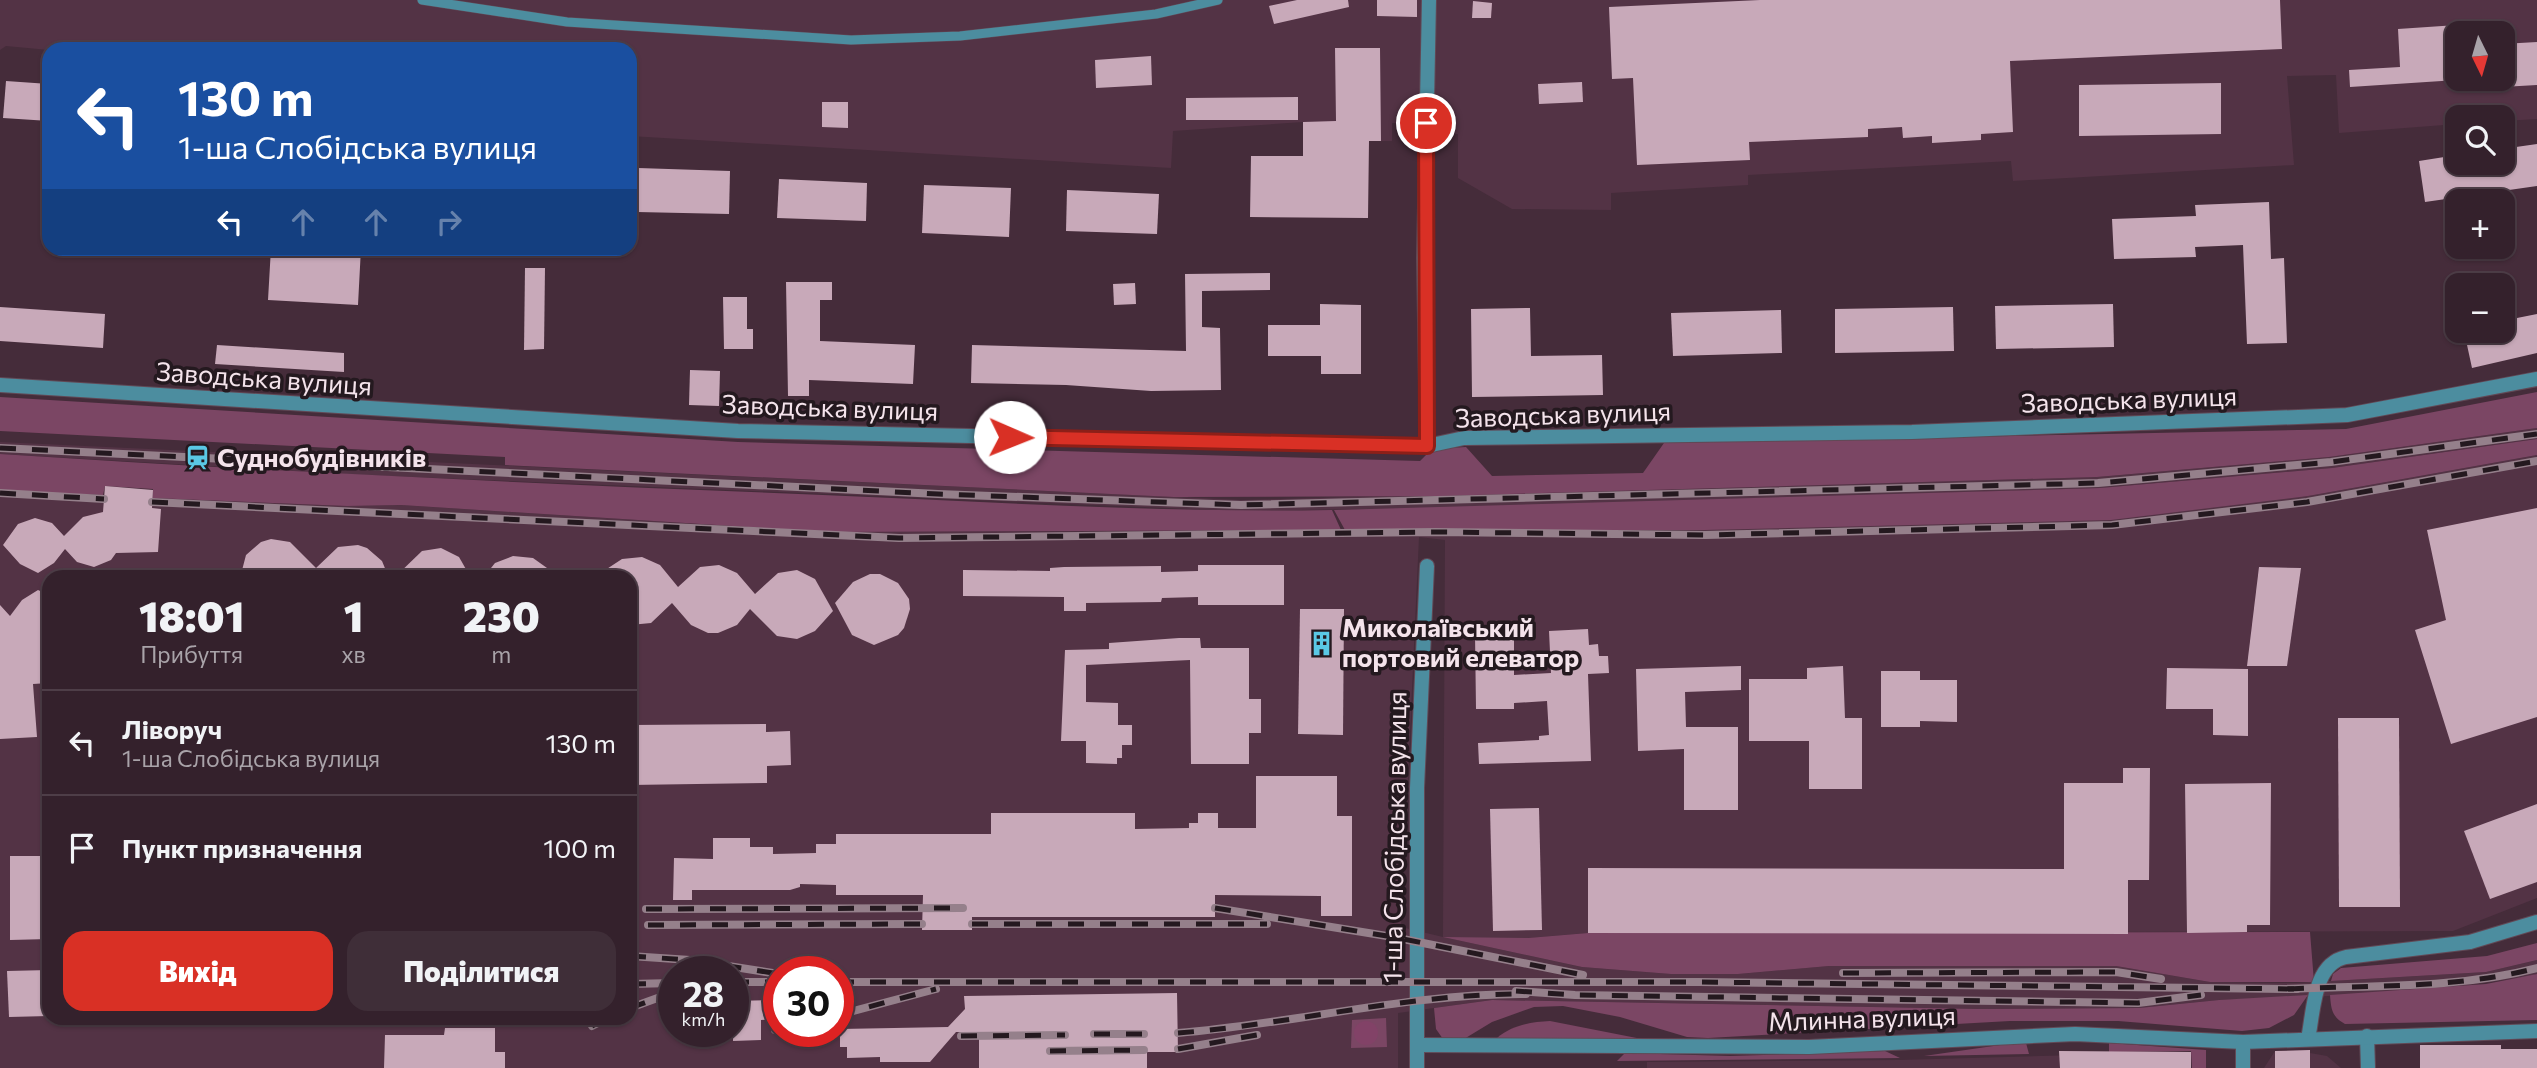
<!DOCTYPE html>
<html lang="uk">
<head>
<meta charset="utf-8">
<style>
	body { margin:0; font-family:Commissioner,sans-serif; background:#3f2e38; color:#f1f3f6; height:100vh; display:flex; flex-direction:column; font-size:26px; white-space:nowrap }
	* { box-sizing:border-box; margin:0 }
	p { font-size:23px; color:#a9a3a9 }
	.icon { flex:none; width:38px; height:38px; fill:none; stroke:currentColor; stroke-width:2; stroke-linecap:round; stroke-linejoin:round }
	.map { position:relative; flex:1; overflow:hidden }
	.sheet { position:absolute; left:42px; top:570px; width:595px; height:455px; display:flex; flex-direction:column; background:#34212c; border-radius:21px; box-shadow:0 2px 5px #0004,0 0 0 2px #4e3e48 }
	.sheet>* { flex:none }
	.hud { position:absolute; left:42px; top:42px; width:595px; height:214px; border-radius:21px; box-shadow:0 2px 5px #0004,0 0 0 2px #4e3e48; background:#1a4fa0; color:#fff; overflow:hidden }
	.needle { width:46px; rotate:175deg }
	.fabs { position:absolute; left:2445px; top:21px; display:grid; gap:14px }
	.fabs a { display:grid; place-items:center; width:70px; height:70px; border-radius:14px; background:#34212c; box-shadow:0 2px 5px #0004,0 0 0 2px #4e3e48; font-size:35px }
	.speed { position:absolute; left:658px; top:956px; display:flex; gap:14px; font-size:35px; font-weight:700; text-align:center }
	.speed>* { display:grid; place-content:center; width:91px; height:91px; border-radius:50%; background:#34212c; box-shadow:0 2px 5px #0004,0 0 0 2px #4e3e48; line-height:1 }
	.speed small { font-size:18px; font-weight:400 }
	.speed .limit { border:10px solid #d22; background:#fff; color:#111 }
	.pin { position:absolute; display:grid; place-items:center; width:60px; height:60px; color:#fff; margin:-30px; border:4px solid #fff; border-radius:50%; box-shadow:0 2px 7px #0007 }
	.me { position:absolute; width:77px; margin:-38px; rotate:91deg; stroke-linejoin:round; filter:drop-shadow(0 0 5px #0008) }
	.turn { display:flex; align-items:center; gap:24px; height:147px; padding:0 21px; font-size:32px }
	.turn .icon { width:91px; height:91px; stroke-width:2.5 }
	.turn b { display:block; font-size:49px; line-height:60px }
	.lanes { display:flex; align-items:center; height:66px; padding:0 21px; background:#0003; justify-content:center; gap:35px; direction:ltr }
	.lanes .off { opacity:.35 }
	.eta { display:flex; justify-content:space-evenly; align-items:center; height:119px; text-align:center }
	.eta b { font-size:42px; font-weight:800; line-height:49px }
	.button { display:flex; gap:14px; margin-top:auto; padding:14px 21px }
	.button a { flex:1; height:80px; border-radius:21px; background:#d93025; color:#fff; font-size:28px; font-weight:800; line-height:80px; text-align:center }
	.button a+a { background:#3f2e38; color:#f1f3f6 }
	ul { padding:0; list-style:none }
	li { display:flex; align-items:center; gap:21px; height:105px; padding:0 21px; border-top:2px solid #4e3e48 }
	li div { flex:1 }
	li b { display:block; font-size:26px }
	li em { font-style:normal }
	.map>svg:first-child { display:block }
</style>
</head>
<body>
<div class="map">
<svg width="2537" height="1068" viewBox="0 0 2537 1068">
	<rect width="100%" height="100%" fill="#452c3a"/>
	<g fill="#533345" fill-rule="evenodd">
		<path d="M0,0H2537V119L2503,121L2502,117H2457V124L2339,133L2336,75L2287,76L2294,165L2013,181L2011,161L1748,175V185L1611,193V210L1512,209L1458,178V134H1438L1437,123H1392V141H1333L1303,122L1173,131L1171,168L630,136V49L49,50L6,46L0,50ZM2457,33H2502V79H2457Z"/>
		<polygon points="2537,428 2537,439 2332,468 2100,488 1554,506 1241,511 363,475 0,454 0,442 1242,500 2097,477 2329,457"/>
		<path d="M2537,455V898L2453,931L1588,933L1528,938H1448L1582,967L1671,974H1738L1829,966H2116L2210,982L2296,983L2486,972L2537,960V974L2526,977L2415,993L2219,1000L2139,1008L1980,1009L1492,1000L1398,1013V1068H0V491L104,495L105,486L153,490V498L347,506L401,505L826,532L1705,530L2308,496ZM1419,537L1445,540L1443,937L1401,927ZM49,578H630V1018H49ZM674,971H733V1031H674ZM779,971H838V1031H779Z"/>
		<polygon points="2310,1050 2310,1053 2327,1056 2341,1068 2264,1068 2275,1051"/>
		<polygon points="2191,1052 2191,1068 1647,1068 1647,1062 1899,1060"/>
	</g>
	<g fill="#7b4664">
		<polygon points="2537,392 2537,428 2329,457 2097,477 1440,496 1174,497 505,465 505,457 0,431 0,397 738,442 1420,461 1432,449 1466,447 1492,476 1643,473 1664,443 2346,429"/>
		<polygon points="2537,439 2537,455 2308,496 2111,520 1705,530 1345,530 1334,510 2100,488 2332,468"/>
		<path d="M0,454C274,472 549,484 823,495C993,502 1162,513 1332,510L1341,530L826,532L401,505L347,506L153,498V489L105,486L103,495L0,491Z"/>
		<polygon points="2310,932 2314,982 2210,982 2116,966 1829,966 1738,974 1671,974 1582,967 1443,937 1528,938 1588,933"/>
		<polygon points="2537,943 2537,960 2486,972 2331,981 2333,974 2341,968 2487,956"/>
		<path d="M2537,974V1020L2345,1024C2332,1017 2331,1009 2330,995L2486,984Z"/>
		<polygon points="2308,995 2294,1015 2269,1028 2242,1031 2118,1021 2010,1021 1708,1038 1687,1037 1620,1017 1563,1006 1534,1007 1492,1022 1464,1039 1443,1039 1436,1029 1434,1008 1492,1000 1980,1009 2139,1008 2219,1000"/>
		<polygon points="1386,1018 1387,1047 1351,1048 1352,1020"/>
		<path d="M1550,1021L1652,1041H1501L1497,1038C1512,1025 1531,1022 1550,1021Z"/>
		<polygon points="2014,1043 2026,1043 2029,1054 1924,1056"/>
		<polygon points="2109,1043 2206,1050 2206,1068 2192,1068 2191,1051 2109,1052"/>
		<polygon points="1885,1051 1900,1058 1617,1061 1625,1053 1730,1056"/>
	</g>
	<circle fill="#824267" cx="1366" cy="1033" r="12"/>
	<g fill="#c8a9b9">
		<polygon points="1297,0 1348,0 1349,7 1274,24 1269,6"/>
		<polygon points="1377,0 1417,0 1417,17 1377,16"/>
		<polygon points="1760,0 2280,0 2282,49 2010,61 2013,132 1981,134 1981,140 1932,143 1932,136 1903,138 1902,127 1868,129 1868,137 1749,142 1750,160 1637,165 1633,78 1612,79 1609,7"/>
		<polygon points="1473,1 1492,3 1491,18 1472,18"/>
		<polygon points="2457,25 2457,80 2350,87 2349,70 2400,67 2398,29"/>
		<polygon points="2537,42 2537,85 2502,87 2502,44"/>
		<polygon points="1335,48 1380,48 1381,141 1369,141 1368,218 1250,217 1251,156 1303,156 1303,122 1336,121"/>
		<polygon points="1151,56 1152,85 1096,88 1095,60"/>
		<polygon points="6,81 49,84 49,121 3,118"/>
		<polygon points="1582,82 1583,102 1539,104 1538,84"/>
		<polygon points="2221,83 2221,134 2079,136 2079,85"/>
		<polygon points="1298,97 1298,120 1186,120 1186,98"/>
		<polygon points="822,102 848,102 848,128 822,127"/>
		<polygon points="2537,144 2537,186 2425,202 2419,161 2457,155 2457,163 2502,163 2502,149"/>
		<polygon points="638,168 730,171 729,214 637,212"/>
		<polygon points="779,179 867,183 866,221 777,218"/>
		<polygon points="924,185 1011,188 1009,237 922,233"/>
		<polygon points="1067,190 1159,194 1157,234 1066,231"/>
		<polygon points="2269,202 2271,259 2284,258 2287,343 2247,344 2243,245 2195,247 2196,257 2114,259 2112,219 2196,216 2195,205"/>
		<polygon points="271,248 294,248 294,255 336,258 337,248 361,248 358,305 268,300"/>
		<polygon points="525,268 545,268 544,349 524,350"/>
		<polygon points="1270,273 1270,290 1202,291 1202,327 1220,328 1221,390 1151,391 1066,385 971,383 972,345 1186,351 1185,274"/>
		<polygon points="786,282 832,282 832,300 820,300 820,341 915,345 913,384 809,380 809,396 788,396"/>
		<polygon points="1135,283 1136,304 1114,305 1113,284"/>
		<polygon points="723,297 747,297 747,329 753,329 753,349 724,349"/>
		<polygon points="1320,304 1361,305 1361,374 1321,374 1321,356 1268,356 1268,325 1320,325"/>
		<polygon points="2113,304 2114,347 1996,349 1995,306"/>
		<polygon points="0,307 105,314 103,348 0,341"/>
		<polygon points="1953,307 1954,351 1835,353 1835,309"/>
		<polygon points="1530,308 1531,356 1602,355 1603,395 1472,397 1471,309"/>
		<polygon points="1781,310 1782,353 1673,356 1671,313"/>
		<polygon points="2537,314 2537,353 2472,368 2464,331 2502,331 2502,321"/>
		<polygon points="217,345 344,353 344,372 215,364"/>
		<polygon points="690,370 720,371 719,406 689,405"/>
		<polygon points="105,486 153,490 152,508 161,509 158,552 116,553 111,560 94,567 77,562 65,549 54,563 38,573 20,564 3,545 18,524 35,518 52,523 64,536 83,517 103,512"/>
		<polygon points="2537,508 2537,717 2451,744 2415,630 2446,620 2427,530"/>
		<polygon points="271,539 290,542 316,568 338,547 358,545 367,548 382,561 389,578 240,578 246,555 261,542"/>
		<polygon points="441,548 459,557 471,578 394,578 422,551"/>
		<polygon points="513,556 533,558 561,578 483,578 495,563"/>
		<polygon points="642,557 660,565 678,587 700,567 719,565 737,573 755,594 778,573 797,570 815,579 833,611 815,631 797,639 777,636 750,609 737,625 718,633 708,633 691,625 672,603 651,623 630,625 630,578 593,578 622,559"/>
		<polygon points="1198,565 1284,565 1284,605 1198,605 1198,597 1162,598 1161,602 1086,603 1086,611 1064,611 1064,597 963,596 963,570 1050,571 1050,568 1064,567 1161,566 1161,572 1198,571"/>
		<polygon points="2259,567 2301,568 2287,666 2247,666"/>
		<polygon points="870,574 880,574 898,583 909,599 910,609 904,628 898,635 874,645 852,635 835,603 853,582"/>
		<polygon points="38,590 49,595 49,683 33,684 37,737 0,739 0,605 10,616 22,600"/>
		<polygon points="1300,609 1344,609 1343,735 1298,734"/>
		<polygon points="1588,629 1589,645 1598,644 1599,656 1608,656 1609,673 1588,674 1591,761 1479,764 1478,743 1539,740 1539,736 1549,735 1547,701 1514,703 1514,709 1476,709 1475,634 1514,634 1514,675 1551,673 1549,631"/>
		<polygon points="1179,638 1200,638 1201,648 1249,648 1249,699 1261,699 1261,733 1249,733 1249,764 1191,764 1190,660 1086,665 1086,702 1118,703 1118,725 1132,725 1132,745 1122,745 1122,758 1117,758 1117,764 1086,763 1086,741 1061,741 1065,650 1109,649 1109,643"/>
		<polygon points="1741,666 1741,690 1685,692 1686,727 1738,727 1738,810 1684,810 1684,749 1638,751 1636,669"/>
		<polygon points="1843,666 1845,718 1862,718 1862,789 1809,789 1809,741 1749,741 1749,679 1807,679 1807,668"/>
		<polygon points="2167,668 2248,669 2248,736 2213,735 2213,709 2166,709"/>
		<polygon points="1881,671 1920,671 1920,680 1957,680 1957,722 1920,721 1920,727 1881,727"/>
		<polygon points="2338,718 2399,718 2400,907 2339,907"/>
		<polygon points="766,724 766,732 790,731 791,765 767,766 767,783 630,785 630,725"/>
		<polygon points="2123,768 2150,768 2149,880 2128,880 2128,934 1588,933 1588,868 2064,869 2064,783 2123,783"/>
		<polygon points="1256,776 1337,776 1337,816 1352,816 1352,916 1321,916 1321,896 1215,895 1215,917 972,917 972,930 922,930 923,895 836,895 836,885 800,884 800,887 790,890 692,890 692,900 673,900 674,858 713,859 713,838 750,838 750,847 773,847 773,854 816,853 816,844 836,844 836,834 991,834 991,813 1135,813 1135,829 1189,828 1189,823 1198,823 1198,813 1218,813 1218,828 1256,828"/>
		<polygon points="2271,783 2270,925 2247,925 2247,932 2187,933 2185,784"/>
		<polygon points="2537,804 2537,882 2490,899 2464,831"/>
		<polygon points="1539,808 1542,930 1493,931 1490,809"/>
		<polygon points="10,856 49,856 49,939 10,940"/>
		<polygon points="49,970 49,1016 9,1017 7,971"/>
		<polygon points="1177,993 1178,1052 1147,1052 1147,1068 979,1068 979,1032 956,1032 930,1062 880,1062 880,1057 847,1058 847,1047 840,1047 840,1029 948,1027 965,1009 964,996"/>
		<polygon points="775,1000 775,1019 761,1020 761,1040 733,1041 733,1001"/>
		<polygon points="445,1028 495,1028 495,1052 505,1052 505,1068 384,1068 385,1035 444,1035"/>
		<polygon points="2420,1045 2501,1045 2501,1049 2537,1049 2537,1068 2420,1068"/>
		<polygon points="2310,1050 2310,1068 2275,1068 2275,1051"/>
		<polygon points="2059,1051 2191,1052 2191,1068 2060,1068"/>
	</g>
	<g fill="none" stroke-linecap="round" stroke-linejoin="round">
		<defs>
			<polyline id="service" points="422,0 567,22 851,40 960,36 1156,14 1218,0"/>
			<g id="minor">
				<polyline points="0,385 738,431 1427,446 1464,438 1912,432 2347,415 2537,379"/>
				<polyline points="1427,446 1424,258 1429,0"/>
				<polyline points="2367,1036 2368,1068"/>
				<path d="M2308,1039C2314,1010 2313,964 2346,957L2470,942L2537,922"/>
				<polyline points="1417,1045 1809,1047 2075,1034 2243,1042 2537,1031"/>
				<polyline points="1417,1068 1417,788 1427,566"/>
				<polyline points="2243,1068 2243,1042"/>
			</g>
		</defs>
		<use href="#service" stroke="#614956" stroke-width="10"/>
		<use href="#minor" stroke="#614956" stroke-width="16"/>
		<use href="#service" stroke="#4c8d9f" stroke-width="9"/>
		<use href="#minor" stroke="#4c8d9f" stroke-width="14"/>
		<defs>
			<g id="rail">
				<polyline points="0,448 938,494 1241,505 2098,483 2331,462 2537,434"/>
				<polyline points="0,493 104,499"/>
				<polyline points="152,502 899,538 1436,532 1705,535 2112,525 2307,502 2537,461"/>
				<polyline points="1215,908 1393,937 1583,975"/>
				<polyline points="646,909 963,908"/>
				<polyline points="972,924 1267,924"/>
				<polyline points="648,925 922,924"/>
				<polyline points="630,956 690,960 779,974"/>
				<polyline points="1843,973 2116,972 2161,979"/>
				<polyline points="733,982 779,982"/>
				<polyline points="838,982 1699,982 2297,989"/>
				<polyline points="630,984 674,983"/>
				<path d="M2288,989C2371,985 2456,989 2537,968"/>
				<polyline points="1516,991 1575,995 2138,1003 2201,995"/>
				<polyline points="630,1008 674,992"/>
				<polyline points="838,1015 936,989"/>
				<polyline points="592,1026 608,1018"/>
				<polyline points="775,1030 779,1030"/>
				<path d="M1178,1033C1294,1024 1410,993 1526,994"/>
				<polyline points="1094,1034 1144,1034"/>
				<polyline points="961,1036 1065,1035"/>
				<polyline points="1178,1049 1257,1035"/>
				<polyline points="1050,1051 1144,1050"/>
			</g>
		</defs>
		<use href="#rail" stroke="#95808b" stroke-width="8"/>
		<use href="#rail" stroke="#24191f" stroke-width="5" stroke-dasharray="16" stroke-linecap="butt"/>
	</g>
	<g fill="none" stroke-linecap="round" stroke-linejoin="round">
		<defs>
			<polyline id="route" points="1010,437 1427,446 1426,123"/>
		</defs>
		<use href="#route" stroke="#8d1f18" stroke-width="18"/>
		<use href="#route" stroke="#d93025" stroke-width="12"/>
	</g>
	<defs>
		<symbol id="station-bare" viewBox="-9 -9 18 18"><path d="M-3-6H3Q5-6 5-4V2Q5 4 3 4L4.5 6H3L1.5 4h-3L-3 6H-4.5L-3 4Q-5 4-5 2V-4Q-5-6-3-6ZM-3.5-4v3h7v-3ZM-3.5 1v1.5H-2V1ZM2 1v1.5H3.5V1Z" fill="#5ac8e5" stroke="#24191f" stroke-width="2.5" paint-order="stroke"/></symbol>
		<symbol id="building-bare" viewBox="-9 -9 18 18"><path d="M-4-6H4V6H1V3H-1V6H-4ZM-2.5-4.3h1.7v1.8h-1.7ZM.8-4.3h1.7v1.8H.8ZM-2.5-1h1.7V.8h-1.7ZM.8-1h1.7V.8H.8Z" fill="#5ac8e5" stroke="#24191f" stroke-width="2.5" paint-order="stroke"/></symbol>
	</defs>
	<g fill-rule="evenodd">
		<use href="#station-bare" x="180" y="440" width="35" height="35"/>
		<use href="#building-bare" x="1304" y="626" width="35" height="35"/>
	</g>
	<g text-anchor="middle" stroke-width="7" stroke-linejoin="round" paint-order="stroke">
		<g font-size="26" fill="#f4e3eb" stroke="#24191f">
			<text transform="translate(264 379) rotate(4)" y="9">Заводська вулиця</text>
			<text transform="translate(2129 400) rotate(-2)" y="9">Заводська вулиця</text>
			<text transform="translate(830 408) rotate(2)" y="9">Заводська вулиця</text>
			<text transform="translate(1563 415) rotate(-2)" y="9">Заводська вулиця</text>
			<text transform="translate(1395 837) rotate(-89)" y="9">1-ша Слобідська вулиця</text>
			<text transform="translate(1862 1019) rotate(-2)" y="9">Млинна вулиця</text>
		</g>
		<g font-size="26" font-weight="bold" fill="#f4e3eb" stroke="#24191f" text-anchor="start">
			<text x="217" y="467">Суднобудівників</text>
			<text x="1342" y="637">Миколаївський<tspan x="1342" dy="30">портовий елеватор</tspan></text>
		</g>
	</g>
</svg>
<div class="fabs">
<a><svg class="needle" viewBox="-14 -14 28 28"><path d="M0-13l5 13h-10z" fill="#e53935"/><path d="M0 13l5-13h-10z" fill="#a9a3a9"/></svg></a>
<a><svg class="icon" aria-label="search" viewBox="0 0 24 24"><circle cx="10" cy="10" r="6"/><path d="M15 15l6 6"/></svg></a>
<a>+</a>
<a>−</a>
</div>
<div class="speed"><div>28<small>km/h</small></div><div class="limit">30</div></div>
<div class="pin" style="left:1426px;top:123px;background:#d93025"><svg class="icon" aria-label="arrive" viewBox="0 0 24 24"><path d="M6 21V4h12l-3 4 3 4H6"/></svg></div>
<svg class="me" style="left:1010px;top:437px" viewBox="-20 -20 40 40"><circle r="19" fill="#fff"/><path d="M0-13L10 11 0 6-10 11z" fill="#d93025"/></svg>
<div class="hud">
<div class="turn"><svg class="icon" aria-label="left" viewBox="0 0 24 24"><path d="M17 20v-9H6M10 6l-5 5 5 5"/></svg><div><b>130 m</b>1-ша Слобідська вулиця</div></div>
<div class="lanes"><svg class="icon" aria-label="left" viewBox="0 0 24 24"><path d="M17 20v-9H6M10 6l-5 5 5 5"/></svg><svg class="icon off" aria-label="ahead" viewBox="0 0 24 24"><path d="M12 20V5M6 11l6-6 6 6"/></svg><svg class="icon off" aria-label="ahead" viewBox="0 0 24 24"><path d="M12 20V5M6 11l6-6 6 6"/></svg><svg class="icon off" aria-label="right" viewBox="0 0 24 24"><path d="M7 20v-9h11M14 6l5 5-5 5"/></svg></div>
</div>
<section class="sheet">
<div class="eta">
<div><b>18:01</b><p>Прибуття</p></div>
<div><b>1</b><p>хв</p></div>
<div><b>230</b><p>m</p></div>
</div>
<ul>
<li><svg class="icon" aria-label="left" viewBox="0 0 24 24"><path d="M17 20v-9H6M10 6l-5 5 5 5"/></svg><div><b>Ліворуч</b><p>1-ша Слобідська вулиця</p></div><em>130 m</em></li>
<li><svg class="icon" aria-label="arrive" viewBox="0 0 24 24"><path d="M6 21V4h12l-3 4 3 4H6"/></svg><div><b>Пункт призначення</b></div><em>100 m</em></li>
</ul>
<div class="button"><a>Вихід</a><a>Поділитися</a></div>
</section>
</div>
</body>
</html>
